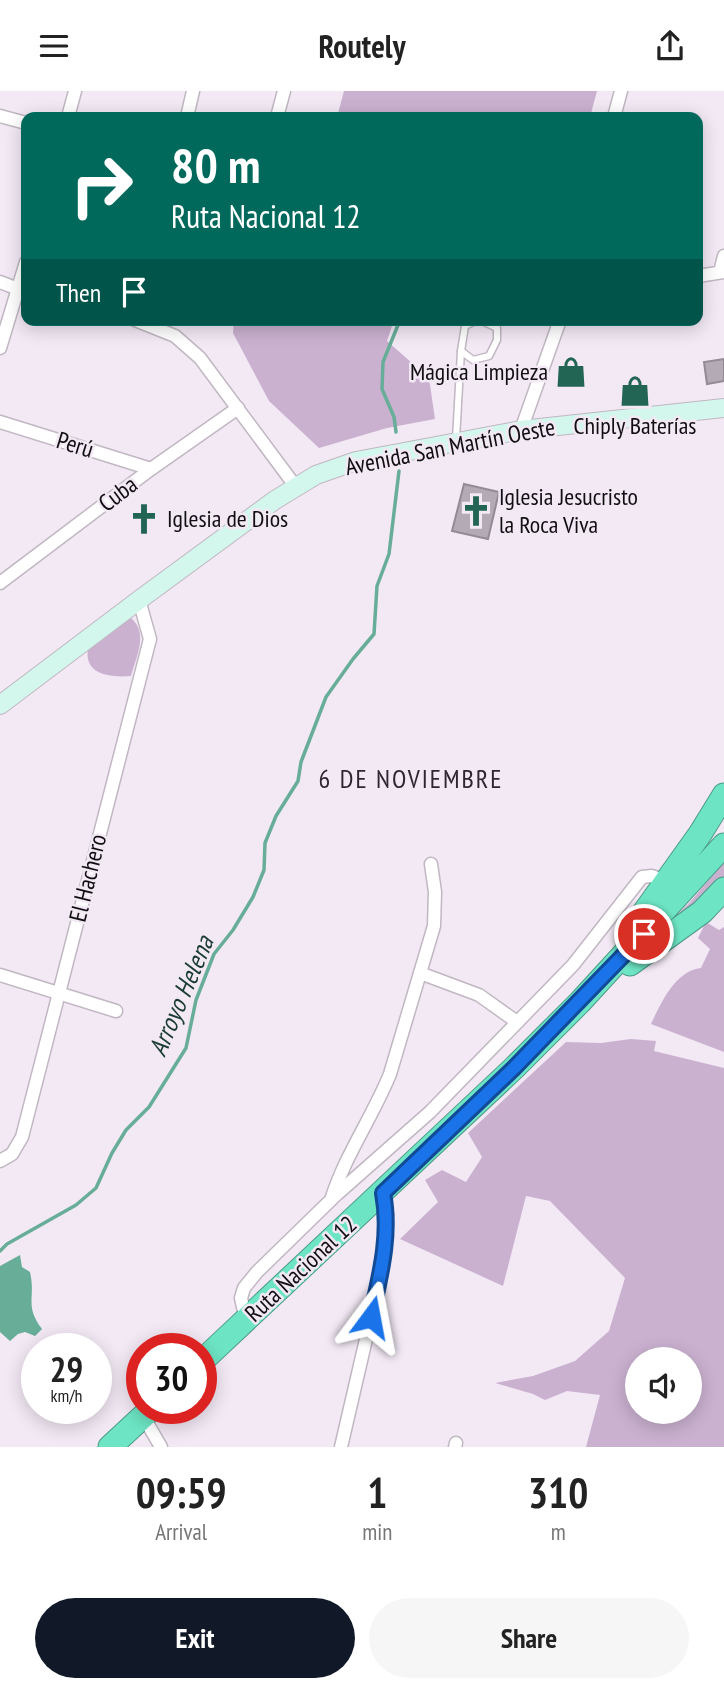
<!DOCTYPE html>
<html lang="en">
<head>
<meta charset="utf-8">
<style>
	body { margin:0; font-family:"PT Sans Narrow",sans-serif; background:#f6f6f6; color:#222; height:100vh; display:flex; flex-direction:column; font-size:26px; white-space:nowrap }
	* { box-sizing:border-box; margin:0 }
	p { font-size:23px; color:#767676 }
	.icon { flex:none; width:38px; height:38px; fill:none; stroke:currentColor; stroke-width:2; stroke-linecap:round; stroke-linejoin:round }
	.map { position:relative; height:1356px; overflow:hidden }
	.details { display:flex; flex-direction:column; background:#fff; flex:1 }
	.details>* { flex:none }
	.hud { position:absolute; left:21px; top:21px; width:682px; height:214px; border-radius:14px; box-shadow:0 4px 18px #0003; background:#00695c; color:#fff; overflow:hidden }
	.tools { position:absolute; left:625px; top:1256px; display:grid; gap:14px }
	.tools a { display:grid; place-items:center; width:77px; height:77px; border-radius:50%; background:#fff; box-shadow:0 4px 18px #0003; font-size:35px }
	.speed { position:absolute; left:21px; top:1242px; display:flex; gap:14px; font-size:35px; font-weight:700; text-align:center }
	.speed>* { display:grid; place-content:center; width:91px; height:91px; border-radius:50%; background:#fff; box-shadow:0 4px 18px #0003; line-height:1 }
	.speed small { font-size:18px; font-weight:400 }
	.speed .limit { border:10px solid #d22; background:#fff; color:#111 }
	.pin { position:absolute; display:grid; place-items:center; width:60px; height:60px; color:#fff; margin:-30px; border:4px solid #fff; border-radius:50%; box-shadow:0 2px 7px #0007 }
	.me { position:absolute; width:77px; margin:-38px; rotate:13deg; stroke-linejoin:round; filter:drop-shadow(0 0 5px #0008) }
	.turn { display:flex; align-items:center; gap:24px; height:147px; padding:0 35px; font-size:32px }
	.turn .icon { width:91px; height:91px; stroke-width:2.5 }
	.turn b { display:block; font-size:49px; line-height:60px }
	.then { display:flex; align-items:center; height:66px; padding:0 35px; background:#0003; gap:14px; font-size:26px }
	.eta { display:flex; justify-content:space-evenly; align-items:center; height:119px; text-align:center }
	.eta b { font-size:42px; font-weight:800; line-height:49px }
	.button { display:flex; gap:14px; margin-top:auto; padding:14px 35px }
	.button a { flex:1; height:80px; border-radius:42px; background:#111827; color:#fff; font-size:28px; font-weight:800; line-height:80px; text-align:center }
	.button a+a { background:#f6f6f6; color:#222 }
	header { display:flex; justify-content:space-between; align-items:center; height:91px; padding:0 35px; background:#fff; font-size:32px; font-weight:800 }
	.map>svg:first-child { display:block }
</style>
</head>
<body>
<header><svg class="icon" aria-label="menu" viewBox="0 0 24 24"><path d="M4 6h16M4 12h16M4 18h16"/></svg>Routely<svg class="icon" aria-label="share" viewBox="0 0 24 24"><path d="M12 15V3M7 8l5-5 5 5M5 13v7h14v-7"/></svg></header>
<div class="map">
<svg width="724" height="1356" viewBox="0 0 724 1356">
	<rect width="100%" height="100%" fill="#f3e9f5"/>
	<g fill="#cab1d0" fill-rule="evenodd">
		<polygon points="344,0 597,0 590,26 337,26"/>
		<polygon points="234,229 394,229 387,250 429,287 435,328 387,337 319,357 269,310 233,242"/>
		<path d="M131,527C149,542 136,566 131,585C107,587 79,582 90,551Z"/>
		<polygon points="724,771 724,787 679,832 675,826 691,810"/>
		<path d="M706,831L719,839L724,836V961L651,933C661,912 675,880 701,877L710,858L698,847Z"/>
		<path d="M631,948L656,950L654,960L724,977V1356H586L600,1304L567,1300L545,1309L533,1303L495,1292L533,1285L575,1270L609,1240L625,1187L550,1110L526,1105L503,1195L400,1148L438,1111L425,1089L442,1079L466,1091L482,1066L468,1042L566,951L601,952ZM637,1269H690V1321H637Z"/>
	</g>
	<path fill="#67ad98" d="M20,1164L22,1176L30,1181C36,1207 24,1214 42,1238L35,1245L25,1241L18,1243L10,1250L0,1241V1175Z"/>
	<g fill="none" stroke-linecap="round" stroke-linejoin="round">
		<g stroke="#67ad98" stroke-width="3.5">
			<polyline points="396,341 394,326 382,298 383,271 400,229"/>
			<polyline points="0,1160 7,1153 76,1114 96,1097 112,1062 126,1039 149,1016 186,957 196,909 214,863 233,839 253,806 264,779 265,752 276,725 298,690 301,671 326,606 353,568 374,543 377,495 389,463 399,380"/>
		</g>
	</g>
	<g fill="#b3aab5" stroke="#938a95" stroke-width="2">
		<polygon points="724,268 724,290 707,293 704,271"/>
		<polygon points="464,393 499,401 488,448 452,440"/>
	</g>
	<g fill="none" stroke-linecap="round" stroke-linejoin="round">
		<defs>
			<g id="lane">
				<polyline points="461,260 473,269 489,265 497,249 497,237 480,229"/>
				<polyline points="456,348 461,260 465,235 477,229"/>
			</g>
			<g id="street">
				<polyline points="0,25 26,32"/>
				<polyline points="68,26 75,0"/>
				<polyline points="187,26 193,0"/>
				<polyline points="277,26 284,0"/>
				<polyline points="614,26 621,0"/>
				<polyline points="720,181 724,165"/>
				<polyline points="698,185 724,181"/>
				<polyline points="0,191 26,201"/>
				<polyline points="135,229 175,245 200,267 296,396"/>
				<polyline points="0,257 26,171"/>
				<polyline points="0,331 151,378"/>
				<polyline points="521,339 560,229"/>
				<polyline points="0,492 151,378 238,317"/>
				<polyline points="420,882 479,904 517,931"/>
				<polyline points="0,884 116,920"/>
				<polyline points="0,1070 12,1063 22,1046 150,548 139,509"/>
				<path d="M332,1106C346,1063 373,1025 390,983L434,835L435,801L431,773"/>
				<polyline points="246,1229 241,1207 244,1197 257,1181 337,1103 430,1021 573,874 642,786 652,785 666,791"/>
				<polyline points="143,1325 161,1356"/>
				<polyline points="341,1356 383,1175 387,1123 383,1102"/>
				<polyline points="455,1356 456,1352"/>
			</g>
			<polyline id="secondary" points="0,614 139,509 275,409 316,384 356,370 521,339 724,317"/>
			<g id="highway">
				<polyline points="633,837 700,743 724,704"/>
				<polyline points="630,873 702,821 724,798"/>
				<polyline points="201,1271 514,977 580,911 724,754"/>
				<polyline points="110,1356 151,1318"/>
			</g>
		</defs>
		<use href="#lane" stroke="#c0b7c2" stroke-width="9"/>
		<use href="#street" stroke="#c0b7c2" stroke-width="15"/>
		<use href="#secondary" stroke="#c0b7c2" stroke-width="20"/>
		<use href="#highway" stroke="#4d9a86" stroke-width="25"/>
		<use href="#lane" stroke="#fff" stroke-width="6"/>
		<use href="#street" stroke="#fff" stroke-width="12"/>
		<use href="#secondary" stroke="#d3f7ed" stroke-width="18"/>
		<use href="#highway" stroke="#6de5c4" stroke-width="23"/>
	</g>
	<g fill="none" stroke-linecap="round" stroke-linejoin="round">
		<defs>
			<path id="route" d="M371,1226C380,1185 391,1144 383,1102L514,977L644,843"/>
		</defs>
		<use href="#route" stroke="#114b97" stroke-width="18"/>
		<use href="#route" stroke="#1a73e8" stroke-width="12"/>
	</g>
	<defs>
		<symbol id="shop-bare" viewBox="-9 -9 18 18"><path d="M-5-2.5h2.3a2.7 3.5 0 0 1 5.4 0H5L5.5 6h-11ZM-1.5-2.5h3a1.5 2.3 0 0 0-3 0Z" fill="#236554" stroke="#f3e9f5" stroke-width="2.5" paint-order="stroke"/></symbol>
		<symbol id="church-bare" viewBox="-9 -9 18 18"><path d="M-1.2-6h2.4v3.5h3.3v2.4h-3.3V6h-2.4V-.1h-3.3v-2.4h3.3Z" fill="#236554" stroke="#f3e9f5" stroke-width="2.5" paint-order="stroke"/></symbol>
	</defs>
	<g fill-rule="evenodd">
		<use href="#shop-bare" x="549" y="259" width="44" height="44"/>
		<use href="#shop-bare" x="613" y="278" width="44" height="44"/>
		<use href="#church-bare" x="454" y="398" width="44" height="44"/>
		<use href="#church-bare" x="122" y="406" width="44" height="44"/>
	</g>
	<g text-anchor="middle" stroke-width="5" stroke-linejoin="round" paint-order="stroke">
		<g font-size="24" fill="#110e12" stroke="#f3e9f5" text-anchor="start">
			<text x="548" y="289" text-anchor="end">Mágica Limpieza</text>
			<text x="635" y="343" text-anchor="middle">Chiply Baterías</text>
			<text x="499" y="414">Iglesia Jesucristo<tspan x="499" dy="28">la Roca Viva</tspan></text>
			<text x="167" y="436">Iglesia de Dios</text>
		</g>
		<g font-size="24" fill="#110e12" stroke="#f3e9f5">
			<text transform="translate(75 354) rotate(17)" y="8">Perú</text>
			<text transform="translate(450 356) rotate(-11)" y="8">Avenida San Martín Oeste</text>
			<text transform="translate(118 403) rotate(-37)" y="8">Cuba</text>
			<text transform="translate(88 787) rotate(-76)" y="8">El Hachero</text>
			<text transform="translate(301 1178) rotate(-43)" y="8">Ruta Nacional 12</text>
		</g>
		<g font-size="26" letter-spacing="2" fill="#2f2730" stroke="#f3e9f5">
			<text x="411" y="697">6 DE NOVIEMBRE</text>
		</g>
		<g font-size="26" font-style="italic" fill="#1a3b32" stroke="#f3e9f5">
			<text transform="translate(181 905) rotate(-67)" y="9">Arroyo Helena</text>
		</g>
	</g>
</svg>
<div class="tools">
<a><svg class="icon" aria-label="sound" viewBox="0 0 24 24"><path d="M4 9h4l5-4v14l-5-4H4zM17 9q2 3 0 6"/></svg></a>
</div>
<div class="speed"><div>29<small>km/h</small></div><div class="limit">30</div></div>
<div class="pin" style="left:644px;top:843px;background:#d93025"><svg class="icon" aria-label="arrive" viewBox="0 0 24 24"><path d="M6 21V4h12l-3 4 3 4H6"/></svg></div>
<svg class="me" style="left:371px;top:1226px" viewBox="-20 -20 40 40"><path d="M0-17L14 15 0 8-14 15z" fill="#1a73e8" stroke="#fff" stroke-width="4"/></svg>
<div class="hud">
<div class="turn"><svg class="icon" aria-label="right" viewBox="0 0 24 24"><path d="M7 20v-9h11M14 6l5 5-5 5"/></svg><div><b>80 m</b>Ruta Nacional 12</div></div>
<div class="then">Then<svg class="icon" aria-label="arrive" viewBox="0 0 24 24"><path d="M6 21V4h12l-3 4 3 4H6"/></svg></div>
</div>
</div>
<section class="details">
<div class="eta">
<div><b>09:59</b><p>Arrival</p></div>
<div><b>1</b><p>min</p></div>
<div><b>310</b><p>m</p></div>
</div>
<div class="button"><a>Exit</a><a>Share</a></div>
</section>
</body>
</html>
